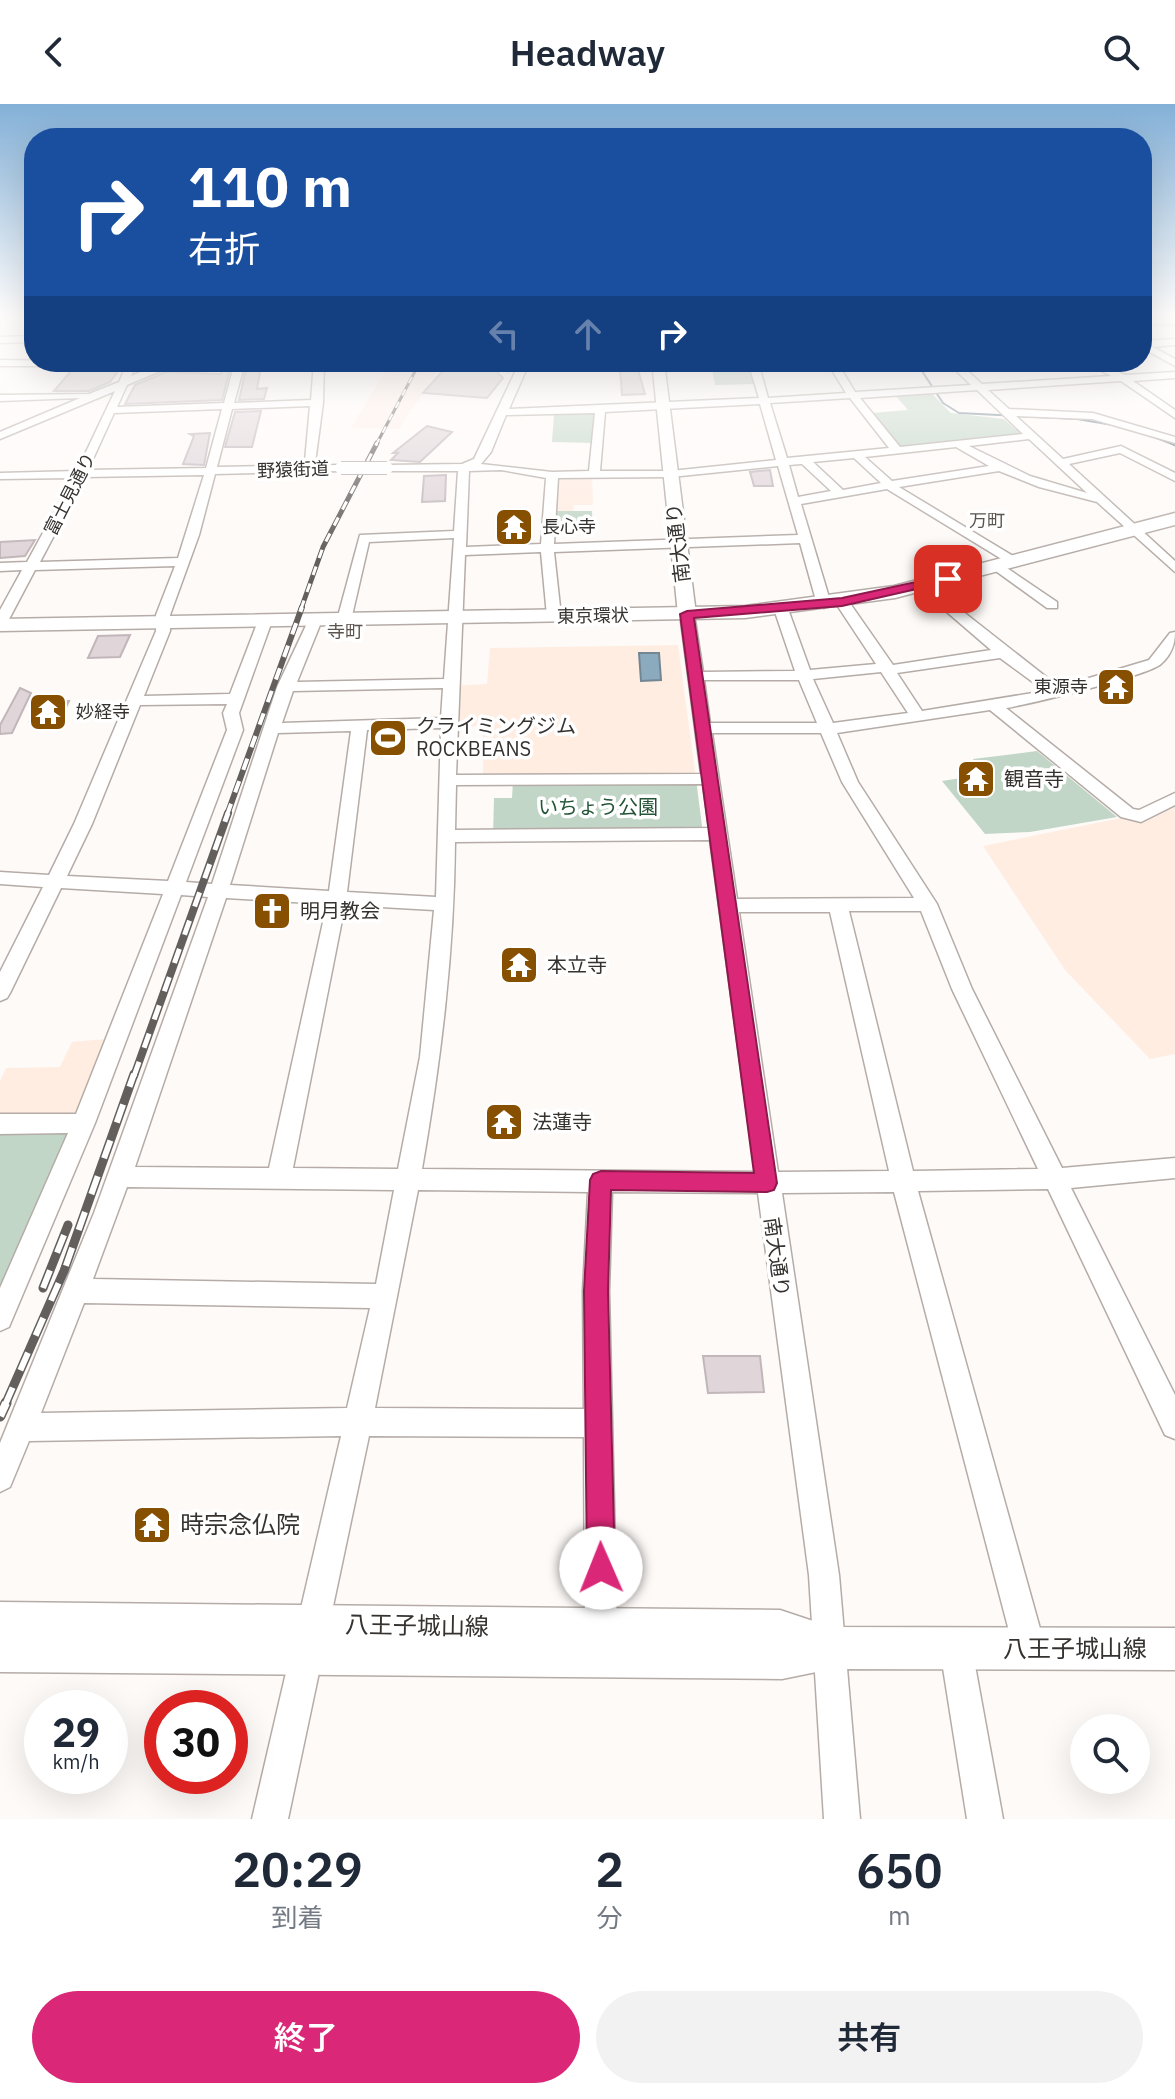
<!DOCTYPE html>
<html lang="ja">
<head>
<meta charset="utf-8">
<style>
	body { margin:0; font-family:"IBM Plex Sans","Noto Sans JP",sans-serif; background:#f2f2f3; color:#1f2937; height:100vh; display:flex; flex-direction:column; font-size:30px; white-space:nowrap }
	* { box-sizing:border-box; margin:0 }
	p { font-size:26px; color:#747a83 }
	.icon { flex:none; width:44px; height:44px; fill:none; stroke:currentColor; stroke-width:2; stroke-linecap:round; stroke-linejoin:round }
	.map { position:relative; height:1715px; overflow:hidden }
	.drawer { display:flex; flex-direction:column; background:#fff; flex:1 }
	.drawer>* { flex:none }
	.top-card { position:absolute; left:24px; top:24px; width:1128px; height:244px; border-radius:32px; box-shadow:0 8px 32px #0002; background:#1a4fa0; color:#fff; overflow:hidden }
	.buttons { position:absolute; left:1070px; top:1610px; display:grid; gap:16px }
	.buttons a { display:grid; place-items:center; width:80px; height:80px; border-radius:50%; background:#fff; box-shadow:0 8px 32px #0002; font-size:40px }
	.speed { position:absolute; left:24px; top:1586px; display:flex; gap:16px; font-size:40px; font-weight:700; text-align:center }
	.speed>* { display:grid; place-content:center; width:104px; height:104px; border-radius:50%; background:#fff; box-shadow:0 8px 32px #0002; line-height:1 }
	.speed small { font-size:20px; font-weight:400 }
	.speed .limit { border:12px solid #d22; background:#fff; color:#111 }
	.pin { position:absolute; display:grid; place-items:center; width:68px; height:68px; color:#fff; margin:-34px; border-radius:16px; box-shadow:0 4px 12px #0006 }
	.me { position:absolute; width:88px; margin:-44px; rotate:359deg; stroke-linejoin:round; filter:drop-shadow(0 0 6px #0008) }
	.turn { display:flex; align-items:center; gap:28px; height:168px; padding:0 32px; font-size:36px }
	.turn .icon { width:104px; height:104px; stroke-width:2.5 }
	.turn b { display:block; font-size:56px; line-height:68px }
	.lanes { display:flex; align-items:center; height:76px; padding:0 32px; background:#0003; justify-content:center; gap:40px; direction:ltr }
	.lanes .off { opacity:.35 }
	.eta { display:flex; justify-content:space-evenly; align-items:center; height:136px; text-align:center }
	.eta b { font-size:48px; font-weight:600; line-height:56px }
	.primary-button { display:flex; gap:16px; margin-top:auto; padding:16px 32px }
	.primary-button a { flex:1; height:92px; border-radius:48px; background:#db2777; color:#fff; font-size:32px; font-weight:600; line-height:92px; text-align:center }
	.primary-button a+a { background:#f2f2f3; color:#1f2937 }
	header { display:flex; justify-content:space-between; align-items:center; height:104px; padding:0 32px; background:#fff; font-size:36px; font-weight:600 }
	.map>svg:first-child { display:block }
</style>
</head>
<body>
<header><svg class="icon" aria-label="back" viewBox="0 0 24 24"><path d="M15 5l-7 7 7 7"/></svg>Headway<svg class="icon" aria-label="search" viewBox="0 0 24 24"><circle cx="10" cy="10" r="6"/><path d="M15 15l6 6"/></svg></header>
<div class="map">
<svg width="1175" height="1715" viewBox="0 0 1175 1715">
	<rect width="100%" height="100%" fill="#fefaf8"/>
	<g fill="#ffede2">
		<polygon points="552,371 592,371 593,401 574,401 573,407 550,407"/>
		<polygon points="678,541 696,675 483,676 483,622 449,623 451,582 487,580 490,544"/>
		<polygon points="1175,703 1175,950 1150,955 1065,866 983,742 1131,712 1148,716"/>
		<polygon points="117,934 84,1019 0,1020 0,977 6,964 60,963 72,938"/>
	</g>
	<polygon fill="#feefe8" points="391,258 443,258 399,325 351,324"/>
	<g fill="#c2d6c7">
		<polygon points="712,265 751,267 755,280 715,281"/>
		<polygon points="930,288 951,309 1004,315 1021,330 901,345 871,309 908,306 895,291"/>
		<polygon points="596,308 592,339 552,338 554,310"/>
		<polygon points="550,407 592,407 593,428 549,428"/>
		<polygon points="1037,647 1117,713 1030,728 985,730 942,677 980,671 973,655"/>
		<polygon points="696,675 703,730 493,732 494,694 512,694 513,676"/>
		<polygon points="0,1026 68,1026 73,1032 0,1198"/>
	</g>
	<polygon fill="#8caabe" stroke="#728693" stroke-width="2" points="639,549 659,549 661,576 641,577"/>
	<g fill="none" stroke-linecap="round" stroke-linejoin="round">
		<g stroke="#728693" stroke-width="2">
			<polyline points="916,258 943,299 959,309 1077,315 1113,321"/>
			<polyline points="1146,330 1175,341"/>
		</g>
		<polyline stroke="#728693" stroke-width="3" points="1171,339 1175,341"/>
	</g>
	<g fill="#e0d5d9" stroke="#c1b6ba" stroke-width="2">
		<polygon points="261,262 257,285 267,284 264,295 239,296 246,265"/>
		<polygon points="447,262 495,265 503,274 487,294 423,289"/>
		<polygon points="637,262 645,290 622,291 620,264"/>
		<polygon points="230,265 222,296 125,300 135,281 166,268 221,270 222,266"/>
		<polygon points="119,266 110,278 89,287 54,287 71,267"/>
		<polygon points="261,307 252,343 225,343 235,308"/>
		<polygon points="427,322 452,328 420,358 391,356 398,349 393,349"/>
		<polygon points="210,329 204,361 183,360 194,332 190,330"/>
		<polygon points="770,366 773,382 754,382 750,368"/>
		<polygon points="446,371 445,397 422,398 424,372"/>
		<polygon points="35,436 25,452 0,454 0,438"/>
		<polygon points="130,531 120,553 88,554 98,532"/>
		<polygon points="20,584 31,589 12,629 0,630 0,621"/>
		<polygon points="69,597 60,615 30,617 40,598"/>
		<polygon points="703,1252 760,1252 764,1288 708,1289"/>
	</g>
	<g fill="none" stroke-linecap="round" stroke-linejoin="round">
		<defs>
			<g id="minor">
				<polygon points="0,211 8,211 0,218"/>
				<polygon points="1175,214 1175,220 1142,221 1142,215"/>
				<polygon points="34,232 34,238 0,239 0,233"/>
				<polygon points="1175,235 1175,241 1153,243 1175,255 1175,262 1142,244 1142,237"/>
				<path d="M0,256L138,258L131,272L165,258H267L244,262L234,299L311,296L314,258H324L323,299L315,359L305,357L310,302L232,305L217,363L341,361L347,364L341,367L215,370L199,431L170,511V527L144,592L230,590L258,517L265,513L272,517L239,609L243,626L186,778L212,780L277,583L310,513L322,516L297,578L444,575L454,434L369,438L351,516L344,520L337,516L360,431L454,427L458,367H387L381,364L387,361L462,360L474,355L517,264L479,258H636L631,261L527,264L509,305L759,294L748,258H758L768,294L846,289L827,258H837L855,288L971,281L947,258H958L982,280L1111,272L1085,258H1098L1125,271L1175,268V274L1133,277L1175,306V314L1121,277L988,286L1009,305L1093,309L1175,333V339L1092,315L1016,312L1063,355L1121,342L1175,369V377L1120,349L1069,360L1175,457V468L1097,398L1039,383L999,367L899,383L1018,455V461L1013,462L887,385L801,400L831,500L824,504L817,500L800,439L554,448L561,512L554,516L547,512L541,448L465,451L456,671L701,670L680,510L687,506L694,510L703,568L795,567L774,505L781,501L788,505L810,566L876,560L835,498L842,494L847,495L893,561L991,546L919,484L917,481L924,477L1059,583L1149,556L1170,529L1175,528C1175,541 1171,551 1161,560C1147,572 1030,600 1006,604L1133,705L1139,706L1175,689V701L1141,718L1121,713L990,606L837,629L858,678L937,800L972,885L1062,1064L1175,1054V1074L1071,1084L1175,1291V1335L1165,1331L1048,1085L918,1087L1046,1546L1041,1557L1030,1562L1019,1557L1014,1546L894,1088L782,1089L839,1471L860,1715H824L809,1471L758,1089L612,1088L609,1187L617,1529L612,1540L601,1545L590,1540L585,1529L584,1333L369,1332L288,1715H252L341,1332L29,1337L10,1383L0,1388V1339L94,1109L208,793L181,791L95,1019L9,1223L0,1227V1184L68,1029L0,1030V1010H76L163,790L61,784L10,889L7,894L0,897V868L43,783L0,780V768L49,771L74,720L156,527V511L175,462L35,466L7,519L0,523V506L22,466L0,467V459L27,458L73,374L0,375V369L77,367L115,287L0,335V328L80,294L0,297V291L89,290L119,278L126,262H0ZM234,262L224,299L117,303L127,281L165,265ZM977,286L1023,330L900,343L860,294ZM850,294L889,344L787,354L770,299ZM760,300L776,356L671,367H600L605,308ZM222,305L206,364L88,366L114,309ZM595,309L589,367L552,368L481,360L491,348L506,311ZM1029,335L1087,389L1030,372L969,342ZM956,343L989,362L892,377L865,353ZM854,354L881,379L843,386L813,358ZM801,360H802L831,387L798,393L789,361ZM778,362L798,431L554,440L558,374L671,373ZM501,366L546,374L541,440L466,443L469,367ZM204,371L178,454L40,458L85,373ZM1000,554L1045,587L922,607L897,569ZM881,568L908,609L833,619L813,575ZM704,576H799L817,619H710ZM443,584L441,614L282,619L293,587ZM227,600L223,609L227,626L168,777L67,772L92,720L140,601ZM441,624L436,793L347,788L367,626ZM351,627L329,787L230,781L278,629ZM712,629H821L842,678L914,794L737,795ZM703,680L709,724L455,726L456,681ZM710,736L755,1068L422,1065C441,955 454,850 455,738ZM226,794L327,800L269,1064L135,1063ZM345,801L434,806L420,953L398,1065L293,1064ZM849,807H921L952,885L1038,1065L913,1067ZM739,808H830L889,1067L778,1068ZM127,1083L394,1086L376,1180L93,1175ZM418,1086L588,1088L583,1187L584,1305L375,1304ZM84,1199L370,1204L347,1304L41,1309Z"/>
				<polygon points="645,258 726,258 721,261 650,261"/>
				<polygon points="998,458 1057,498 1057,504 1047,504 993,465 991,462"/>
				<polygon points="956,1529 967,1534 972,1545 1003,1715 967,1715 940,1545 945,1534"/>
			</g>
			<g id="major">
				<polygon points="652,258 664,258 696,510 687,515 678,510"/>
				<polygon points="0,1498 780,1506 831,1523 1175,1524 1175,1566 831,1565 782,1575 0,1568"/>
			</g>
			<polygon id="highway" points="1175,409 1175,421 895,494 745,514 0,527 0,515 745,502 894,482"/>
		</defs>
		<use href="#minor" stroke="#b5aca7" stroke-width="3"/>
		<use href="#major" stroke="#b5aca7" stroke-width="3"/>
		<use href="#highway" stroke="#b5aca7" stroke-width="3"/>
		<use href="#minor" fill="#fff" fill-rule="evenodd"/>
		<use href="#major" fill="#fff" fill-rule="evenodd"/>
		<use href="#highway" fill="#fff" fill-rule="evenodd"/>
		<defs>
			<polyline id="rail-far5" points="376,341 420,258"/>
			<polyline id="rail-far4" points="301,505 323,443 377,339"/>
			<polyline id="rail-far3" points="227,711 302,503"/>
			<polyline id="rail-far2" points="134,972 228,709"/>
			<g id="rail-far1">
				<polyline points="43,1184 68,1121"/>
				<polyline points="5,1301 64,1167 134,970"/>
			</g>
			<polyline id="rail" points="0,1312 6,1299"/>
		</defs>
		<use href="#rail-far5" stroke="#625f5d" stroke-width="3"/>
		<use href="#rail-far4" stroke="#625f5d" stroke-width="5"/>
		<use href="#rail-far3" stroke="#625f5d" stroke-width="6"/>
		<use href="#rail-far2" stroke="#625f5d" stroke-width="8"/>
		<use href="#rail-far1" stroke="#625f5d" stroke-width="9"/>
		<use href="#rail" stroke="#625f5d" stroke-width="11"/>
		<use href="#rail-far5" stroke="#fff" stroke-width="2" stroke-dasharray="7" stroke-linecap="butt"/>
		<use href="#rail-far4" stroke="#fff" stroke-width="3" stroke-dasharray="9" stroke-linecap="butt"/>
		<use href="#rail-far3" stroke="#fff" stroke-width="4" stroke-dasharray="12" stroke-linecap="butt"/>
		<use href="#rail-far2" stroke="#fff" stroke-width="5" stroke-dasharray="15" stroke-linecap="butt"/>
		<use href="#rail-far1" stroke="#fff" stroke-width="6" stroke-dasharray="19" stroke-linecap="butt"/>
		<use href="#rail" stroke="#fff" stroke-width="8" stroke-dasharray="23" stroke-linecap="butt"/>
		<defs>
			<polyline id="minor-bridge-far1" points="503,266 512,258"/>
			<polyline id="minor-bridge" points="341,364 387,364"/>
		</defs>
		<use href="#minor-bridge-far1" stroke="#b5aca7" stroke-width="11" stroke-linecap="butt"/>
		<use href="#minor-bridge" stroke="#b5aca7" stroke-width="14" stroke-linecap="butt"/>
		<use href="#minor-bridge-far1" stroke="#fff" stroke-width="10"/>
		<use href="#minor-bridge" stroke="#fff" stroke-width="12"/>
	</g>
	<linearGradient id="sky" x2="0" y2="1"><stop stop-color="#83b0d7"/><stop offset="0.47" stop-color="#fffdfc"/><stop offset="1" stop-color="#fffdfc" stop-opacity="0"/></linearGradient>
	<rect width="1175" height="451" fill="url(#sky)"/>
	<polygon fill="#db2777" stroke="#8e194d" stroke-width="2" points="948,471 952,472 952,477 842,502 694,514 777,1079 774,1086 767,1088 611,1086 608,1187 615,1464 611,1474 601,1478 591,1474 587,1464 584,1187 590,1076 593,1070 601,1067 754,1069 680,510 687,507 842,494"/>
	<defs>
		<symbol id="temple-square" viewBox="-11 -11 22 22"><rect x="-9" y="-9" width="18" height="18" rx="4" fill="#875000" stroke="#fff"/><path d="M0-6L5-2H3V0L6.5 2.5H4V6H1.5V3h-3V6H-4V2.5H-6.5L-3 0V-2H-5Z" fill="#fff"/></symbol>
		<symbol id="stadium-square" viewBox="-11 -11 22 22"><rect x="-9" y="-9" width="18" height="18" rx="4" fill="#875000" stroke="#fff"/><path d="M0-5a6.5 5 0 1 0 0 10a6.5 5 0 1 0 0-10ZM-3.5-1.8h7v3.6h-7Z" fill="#fff"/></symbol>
		<symbol id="church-square" viewBox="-11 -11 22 22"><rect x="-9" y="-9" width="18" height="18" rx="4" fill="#875000" stroke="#fff"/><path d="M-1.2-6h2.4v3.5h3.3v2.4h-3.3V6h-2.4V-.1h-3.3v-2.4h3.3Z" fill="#fff"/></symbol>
	</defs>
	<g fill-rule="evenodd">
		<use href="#temple-square" x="492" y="401" width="44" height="44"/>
		<use href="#temple-square" x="1094" y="561" width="44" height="44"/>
		<use href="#temple-square" x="26" y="586" width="44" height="44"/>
		<use href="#stadium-square" x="366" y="612" width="44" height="44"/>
		<use href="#temple-square" x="954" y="653" width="44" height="44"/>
		<use href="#church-square" x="250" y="785" width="44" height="44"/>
		<use href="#temple-square" x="497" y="839" width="44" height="44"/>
		<use href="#temple-square" x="482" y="996" width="44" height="44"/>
		<use href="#temple-square" x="130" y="1399" width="44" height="44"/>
	</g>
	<g text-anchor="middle" stroke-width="7" stroke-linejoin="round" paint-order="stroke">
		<g font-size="18" fill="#353230" stroke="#fff">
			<text transform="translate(293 366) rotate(-2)" y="6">野猿街道</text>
			<text transform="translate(70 390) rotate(-63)" y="6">富士見通り</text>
			<text transform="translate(593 512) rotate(-1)" y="6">東京環状</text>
		</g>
		<g font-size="18" fill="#5b534e" stroke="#fff">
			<text x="987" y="423">万町</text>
			<text x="345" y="534">寺町</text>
		</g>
		<g font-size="18" fill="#353230" stroke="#fff" text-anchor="start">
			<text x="542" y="429">長心寺</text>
			<text x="1088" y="589" text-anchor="end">東源寺</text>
			<text x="76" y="614">妙経寺</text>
		</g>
		<g font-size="20" fill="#353230" stroke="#fff">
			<text transform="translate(678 439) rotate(-97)" y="7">南大通り</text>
			<text transform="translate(777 1153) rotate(82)" y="7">南大通り</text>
		</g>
		<g font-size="20" fill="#353230" stroke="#fff" text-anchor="start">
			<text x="416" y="629">クライミングジム<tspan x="416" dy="23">ROCKBEANS</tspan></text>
			<text x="1004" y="682">観音寺</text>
			<text x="300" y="814">明月教会</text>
			<text x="547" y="868">本立寺</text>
			<text x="532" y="1025">法蓮寺</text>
		</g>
		<g font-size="20" fill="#235436" stroke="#fff">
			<text x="598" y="710">いちょう公園</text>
		</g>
		<g font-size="24" fill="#353230" stroke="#fff" text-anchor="start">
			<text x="180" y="1429">時宗念仏院</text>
		</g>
		<g font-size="24" fill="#353230" stroke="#fff">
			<text transform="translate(417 1522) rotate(1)" y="8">八王子城山線</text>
			<text x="1075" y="1553">八王子城山線</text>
		</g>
	</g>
</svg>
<div class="buttons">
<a><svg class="icon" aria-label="search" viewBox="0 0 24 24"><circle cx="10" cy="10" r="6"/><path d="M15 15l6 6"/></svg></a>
</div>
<div class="speed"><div>29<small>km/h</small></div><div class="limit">30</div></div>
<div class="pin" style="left:948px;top:475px;background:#d93025"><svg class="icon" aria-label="arrive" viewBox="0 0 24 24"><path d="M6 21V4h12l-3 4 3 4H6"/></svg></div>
<svg class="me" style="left:601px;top:1464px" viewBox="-20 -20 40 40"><circle r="19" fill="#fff"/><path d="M0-13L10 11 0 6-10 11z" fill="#db2777"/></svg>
<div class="top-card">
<div class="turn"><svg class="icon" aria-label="right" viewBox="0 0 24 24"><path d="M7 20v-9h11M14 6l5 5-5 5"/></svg><div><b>110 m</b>右折</div></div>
<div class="lanes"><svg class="icon off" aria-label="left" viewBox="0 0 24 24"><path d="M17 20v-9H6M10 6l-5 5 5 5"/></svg><svg class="icon off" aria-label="ahead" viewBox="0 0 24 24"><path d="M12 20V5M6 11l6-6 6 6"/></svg><svg class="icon" aria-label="right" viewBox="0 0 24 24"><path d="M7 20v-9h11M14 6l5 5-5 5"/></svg></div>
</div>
</div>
<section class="drawer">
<div class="eta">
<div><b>20:29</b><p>到着</p></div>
<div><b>2</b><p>分</p></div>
<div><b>650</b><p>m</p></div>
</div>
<div class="primary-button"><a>終了</a><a>共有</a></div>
</section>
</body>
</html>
